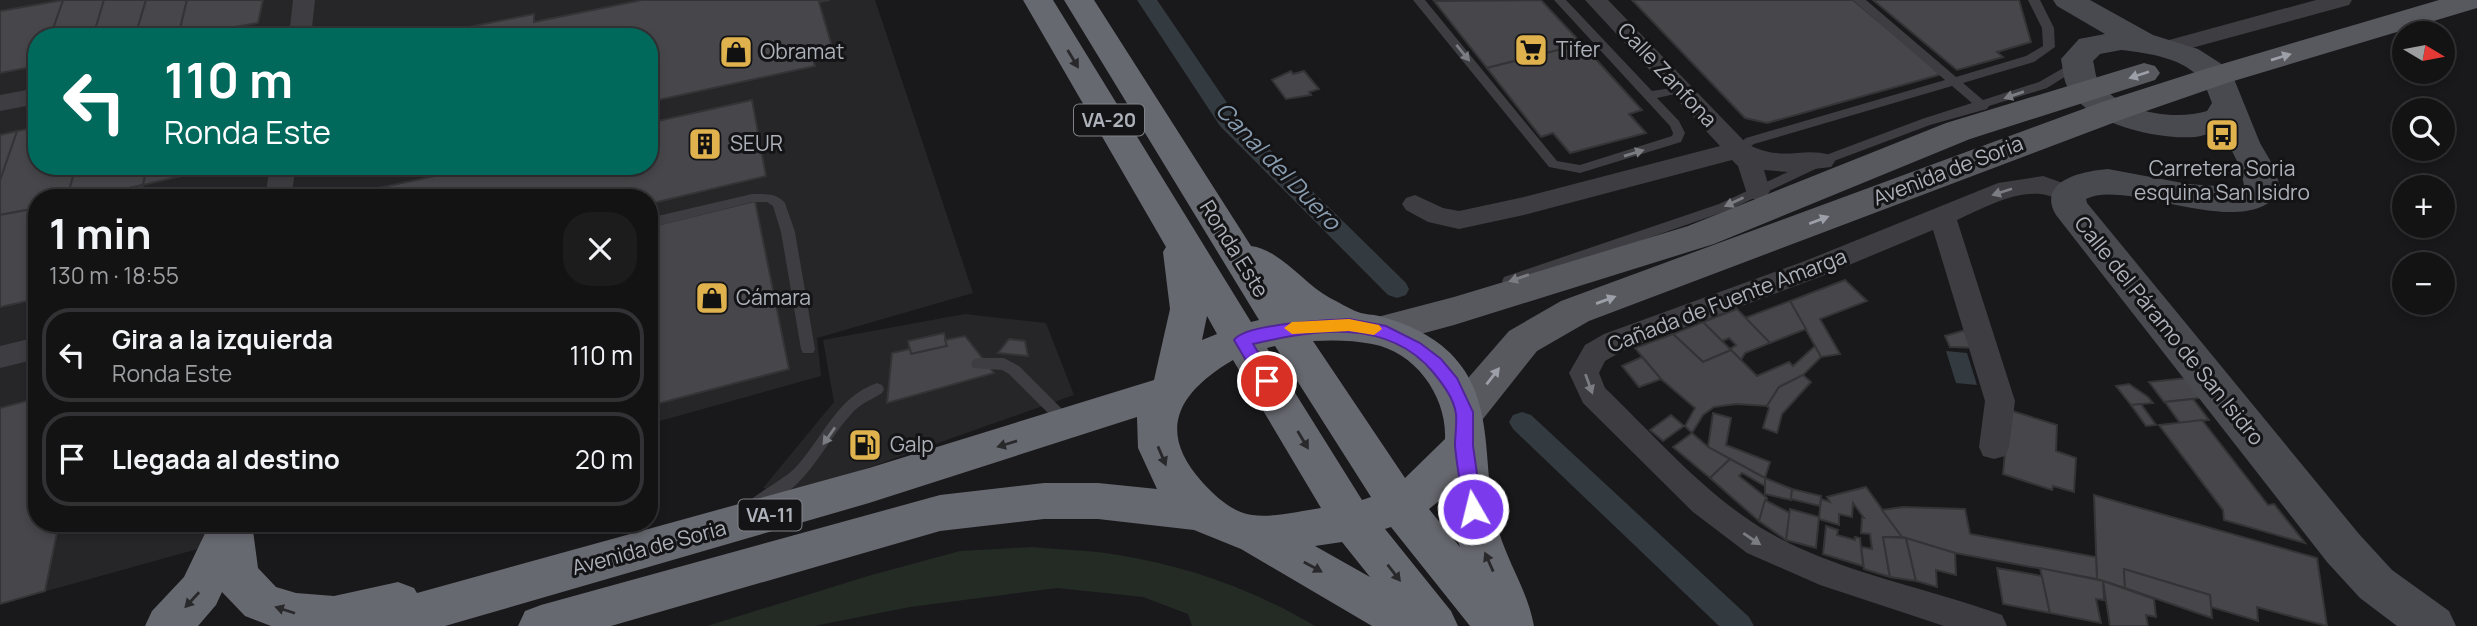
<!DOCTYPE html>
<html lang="es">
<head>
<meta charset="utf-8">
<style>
	body { margin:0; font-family:Manrope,sans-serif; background:#1c1c1d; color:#f1f3f6; height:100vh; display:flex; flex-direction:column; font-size:26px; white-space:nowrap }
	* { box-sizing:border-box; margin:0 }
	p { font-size:23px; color:#9d9ea0 }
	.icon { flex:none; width:38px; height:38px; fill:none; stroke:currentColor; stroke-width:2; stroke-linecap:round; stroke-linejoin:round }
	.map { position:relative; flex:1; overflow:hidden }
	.drawer { position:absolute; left:28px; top:189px; width:630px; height:343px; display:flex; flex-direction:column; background:#131314; border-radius:28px; box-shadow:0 4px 10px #0003,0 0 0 2px #323234 }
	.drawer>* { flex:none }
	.guide { position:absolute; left:28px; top:28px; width:630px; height:147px; border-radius:28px; box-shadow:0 4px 10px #0003,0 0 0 2px #323234; background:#00695c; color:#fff; overflow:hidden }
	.needle { width:46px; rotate:100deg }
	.buttons { position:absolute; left:2392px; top:21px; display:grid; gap:14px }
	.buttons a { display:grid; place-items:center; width:63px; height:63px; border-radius:50%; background:#131314; box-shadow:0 4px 10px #0003,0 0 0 2px #323234; font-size:35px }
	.pin { position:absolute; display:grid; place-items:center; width:60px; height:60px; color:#fff; margin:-30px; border:4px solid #fff; border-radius:50%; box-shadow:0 2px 7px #0007 }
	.me { position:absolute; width:77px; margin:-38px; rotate:352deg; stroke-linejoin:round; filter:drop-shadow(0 0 5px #0008) }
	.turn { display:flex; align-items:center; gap:24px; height:147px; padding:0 21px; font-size:32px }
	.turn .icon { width:91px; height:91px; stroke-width:2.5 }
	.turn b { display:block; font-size:49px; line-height:60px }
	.round { display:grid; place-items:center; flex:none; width:74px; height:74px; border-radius:28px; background:#1c1c1d }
	.summary { display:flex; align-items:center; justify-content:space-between; height:119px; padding:0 21px }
	h1 { font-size:42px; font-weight:700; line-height:52px }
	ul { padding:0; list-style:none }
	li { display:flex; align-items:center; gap:21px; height:94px; margin:0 14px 10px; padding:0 7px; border:4px solid #323234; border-radius:28px }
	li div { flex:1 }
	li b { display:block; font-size:26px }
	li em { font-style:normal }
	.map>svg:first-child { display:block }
</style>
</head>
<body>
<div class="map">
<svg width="2477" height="626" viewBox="0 0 2477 626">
	<rect width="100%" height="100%" fill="#19191b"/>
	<g fill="#262628" fill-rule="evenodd">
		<path d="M0,0H875L973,293L817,338L821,376L649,424V198H37V523H291L0,604ZM37,37H649V166H37Z"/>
		<polygon points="965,314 1046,323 1074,395 794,494 763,488 834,402 823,340"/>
	</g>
	<path fill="#242b25" d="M1032,547C1060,550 1090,550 1118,555C1187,566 1255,590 1315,626H1192L1188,614L1143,597L1057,588L910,607L814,626H707L868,576L960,551Z"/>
	<polygon fill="#333a40" points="1946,351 1967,353 1977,385 1956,383"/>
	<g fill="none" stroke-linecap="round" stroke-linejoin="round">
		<g fill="#333a40" fill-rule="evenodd">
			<polygon points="1137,0 1157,0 1236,116 1406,283 1409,289 1406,295 1397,298 1388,295 1220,126"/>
			<polygon points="1522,412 1531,415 1749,617 1754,626 1719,626 1513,429 1509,422 1513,415"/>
		</g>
	</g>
	<g fill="#47474b" stroke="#343437" stroke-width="2">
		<polygon points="63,0 104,0 93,37 50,37"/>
		<polygon points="63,0 50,37 37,37 37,66 0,73 0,11"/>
		<polygon points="104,0 146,0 135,37 93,37"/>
		<polygon points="146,0 187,0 178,37 135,37"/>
		<polygon points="187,0 263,0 258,23 178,37"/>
		<polygon points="642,0 830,0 819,2 833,50 811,54 815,66 649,102 649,37 419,37 534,14 534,22"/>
		<polygon points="1541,0 1582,44 1487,68 1434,1"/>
		<polygon points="1632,0 1853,0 1942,74 1767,123 1745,118"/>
		<polygon points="1873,0 2019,0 2031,42 1997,52 2003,57 1957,70"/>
		<polygon points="1582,44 1642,110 1629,114 1646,133 1570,153 1553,133 1541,137 1487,68"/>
		<polygon points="1291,71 1293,74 1304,71 1319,89 1309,92 1311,95 1286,99 1272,80"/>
		<polygon points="752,100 766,176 649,204 649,198 368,198 369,190 481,166 649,166 649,123"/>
		<polygon points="37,127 37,166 76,166 67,198 37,198 37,208 0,215 0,180 17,131"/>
		<polygon points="17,131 0,180 0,135"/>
		<polygon points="76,166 147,166 143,185 83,198 67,198"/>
		<polygon points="147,166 193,166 191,174 143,185"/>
		<polygon points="143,185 140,198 103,198 104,193"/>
		<polygon points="187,188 185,198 142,198"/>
		<polygon points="755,201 789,369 649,406 649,227"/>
		<polygon points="37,208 37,299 0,307 0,215"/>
		<polygon points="1845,280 1867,301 1820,319 1840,354 1821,357 1790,301"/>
		<polygon points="1790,301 1806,329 1770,343 1745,318"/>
		<polygon points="1737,309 1770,343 1745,353 1741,360 1730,349 1736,345 1729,338 1722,341 1703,322"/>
		<polygon points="1703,322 1731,350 1703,362 1673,334"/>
		<polygon points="1969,329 1978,348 1950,347 1945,336"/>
		<polygon points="944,333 947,346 911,354 908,341"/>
		<polygon points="1673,334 1703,362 1731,350 1757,376 1789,362 1793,366 1815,346 1821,357 1803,375 1779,387 1767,406 1736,404 1714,407 1703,415 1692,433 1685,426 1695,408 1661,379 1635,348"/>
		<polygon points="965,336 994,373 887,403 892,353 910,349 911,354 947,346 945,340"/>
		<polygon points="1009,339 1025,341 1028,356 998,353"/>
		<polygon points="1642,357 1661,379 1639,387 1622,366"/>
		<polygon points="1803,375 1811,382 1782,414 1777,433 1763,428 1769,408 1767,406 1779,387"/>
		<polygon points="2186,378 2201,398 2164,402 2149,382"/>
		<polygon points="2129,384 2148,397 2153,403 2131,405 2116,386"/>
		<polygon points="37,398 37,523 59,523 45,591 0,604 0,408"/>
		<polygon points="2193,399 2209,420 2180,423 2165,402"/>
		<polygon points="2141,404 2156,425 2146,426 2131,405"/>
		<polygon points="2009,410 2057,425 2056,451 2076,458 2074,492 2053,486 2052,490 2003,474"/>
		<polygon points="1713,413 1731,418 1726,445 1770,462 1765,478 1708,447"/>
		<polygon points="1671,415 1684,426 1663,441 1650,430"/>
		<polygon points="2202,420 2268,505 2274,504 2305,543 2224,520 2223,510 2159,425"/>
		<polygon points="1692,433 1708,447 1730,459 1710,478 1673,447"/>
		<polygon points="1730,459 1765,478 1765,486 1742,473 1739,476 1767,498 1759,521 1710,478"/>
		<polygon points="1765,478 1792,489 1791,500 1765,494"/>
		<polygon points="1866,487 1902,537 1883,537 1890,577 1864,569 1861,547 1872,549 1870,534 1861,533 1862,518 1864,518 1853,503 1852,517 1839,514 1839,525 1819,519 1821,499 1830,502 1827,497"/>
		<polygon points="1792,489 1821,496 1820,506 1791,499"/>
		<polygon points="2094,495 2317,558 2327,626 2257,607 2258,621 2211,607 2210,595 2124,569 2125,588 2097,579"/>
		<polygon points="1765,500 1790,513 1786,540 1759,521"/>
		<polygon points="1903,507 1965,509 1970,534 2096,557 2097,579 1955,553 1902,537 1882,510"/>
		<polygon points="1790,509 1819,517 1816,548 1786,540"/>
		<polygon points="1826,526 1838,530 1837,535 1855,540 1855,537 1860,538 1863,566 1823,554"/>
		<polygon points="1883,537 1906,538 1916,581 1890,577"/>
		<polygon points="1906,538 1955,553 1956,575 1936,570 1937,587 1916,581"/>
		<polygon points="1997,568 2042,576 2050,613 2003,604"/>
		<polygon points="2040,568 2103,581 2104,600 2096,599 2101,623 2050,613"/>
		<polygon points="2124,569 2210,595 2212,618 2125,588"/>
		<polygon points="2103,581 2154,599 2156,617 2146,615 2148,626 2110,626"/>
	</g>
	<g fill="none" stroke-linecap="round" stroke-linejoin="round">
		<g fill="#3d3d42" fill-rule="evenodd">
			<polygon points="1413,0 1425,0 1557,161 1580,165 1672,136 1673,133 1670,126 1554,0 1566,0 1652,91 1684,86 1684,92 1657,98 1679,121 1685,133 1681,142 1580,173 1549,167"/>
			<polygon points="1853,0 1866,0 1956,77 2026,56 2043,46 2042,28 2028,0 2040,0 2054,28 2055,47 2034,62 1963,83 1983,100 2039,82 2072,63 2080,63 2082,66 2047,88 1989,106 1987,109 1930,125 1826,164 1729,210 1514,285 1504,285 1502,281 1504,277 1719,204 1818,158 1922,119 1972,103 1952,86 1754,144 1742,153 1734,153 1732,150 1746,138 1945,80"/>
			<path d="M752,194C765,194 777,193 785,203L795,232L815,349L813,353H803L801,349L781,232L773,206L767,202H752L649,228V218Z"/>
			<polygon points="978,358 1004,358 1019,366 1073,420 1076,424 1073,428 1068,430 1063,428 1009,374 1002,370 973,368 971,364 973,360"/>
			<path d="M877,383L882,385L884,389L882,393C873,399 862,403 854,411C820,447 810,489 758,508L752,506L750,501C754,495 784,479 794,469C822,440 836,397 877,383Z"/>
		</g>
		<g fill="#3d3d42" fill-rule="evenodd">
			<polygon points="293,0 315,0 311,37 289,37"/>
			<path d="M1585,0H1608L1747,144C1785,163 1799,146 1831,155L1835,161L1831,167L1788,172L1764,170L1770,191L1766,197L1757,200L1748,197L1738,166L1732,160L1524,215L1459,229L1428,222L1406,210L1402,204L1406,198L1415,195L1443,208L1459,211L1524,197L1720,146Z"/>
			<polygon points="2316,0 2352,0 2349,5 2166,55 2158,53 2154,48 2158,43"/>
			<polygon points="37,88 37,104 0,111 0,95"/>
			<polygon points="270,166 296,166 291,198 265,198"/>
			<path d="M2043,176L2077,188L2081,194L2077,200C2062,204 2054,195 2040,194C2011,192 1982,209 1957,220L2015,401L2009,447L2005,456L1994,459L1983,456L1979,447L1985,401L1933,230L1825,275L1624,350L1605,361L1599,373L1605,388C1655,436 1709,499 1770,533C1838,572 1928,588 2002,615L2007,626H1944L1820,585L1747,553L1693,512L1583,403L1569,373L1585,345L1604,334L1805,261L1998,183Z"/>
			<polygon points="37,337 37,359 0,368 0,346"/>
		</g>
		<path fill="#494a50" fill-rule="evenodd" d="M2053,0H2090L2153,35L2198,49L2220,63L2234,79L2260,143L2274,167L2281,190C2247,245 2127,177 2086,199L2087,203L2359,534L2392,570L2449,611L2456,626H2397L2360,598L2327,562L2056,215C2036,181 2082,171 2108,169L2188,184L2231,187L2244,185L2240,167L2221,129C2213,132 2204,136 2195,137C2157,140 2085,124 2067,86C2063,78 2063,68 2061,59L2079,39L2105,34L2057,6ZM2121,50C2148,53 2186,58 2203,82C2207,88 2209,96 2212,103L2207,111C2175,121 2120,113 2099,82C2095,77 2095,67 2093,61L2100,54Z"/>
		<g fill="#57595f" fill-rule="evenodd">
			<polygon points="2439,0 2477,0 2477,8 2227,83 2126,118 1589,321 1537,351 1479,424 1464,428 1449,424 1443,412 1449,400 1509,331 1561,301 2102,102 2205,69"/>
			<polygon points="2144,63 2155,66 2160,73 2155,80 1970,139 1714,244 1454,325 1380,345 1366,340 1361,330 1366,320 1454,297 1688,226 1946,123"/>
		</g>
		<path fill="#676970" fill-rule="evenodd" d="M1023,0H1053L1251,322L1259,320L1064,0H1094L1251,246C1281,250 1304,284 1330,298C1339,302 1349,309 1358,312C1365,315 1373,314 1379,316C1402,322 1423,331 1441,345C1502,394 1478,468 1499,532C1509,565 1528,592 1534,626H1470L1391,527L1385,529L1451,611L1458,626H1372L1241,549L1194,530L1098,519H1044L940,531L611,626H518L525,611L541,605L940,495L1044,483H1098L1157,489L1138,448L1137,417L869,503L445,626H271L245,616L222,592L216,605L198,626H145L152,611L184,577L210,523H252L258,568L276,587L296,593L334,596L398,582L414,588L417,593L869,468L1154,380L1170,309L1163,252L1166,247ZM1207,316L1217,334L1202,340ZM1313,341C1332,340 1353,340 1372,344C1416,352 1447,397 1445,439L1405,478ZM1275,346L1371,497L1362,500L1267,348ZM1233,360L1321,508C1300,511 1273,518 1252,515C1232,512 1216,497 1203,483C1155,430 1179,392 1233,360ZM1449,493L1454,531L1460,547L1429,509ZM1342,542L1370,577L1315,546Z"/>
	</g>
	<defs><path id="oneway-solid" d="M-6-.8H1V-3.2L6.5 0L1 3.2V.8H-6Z" transform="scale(1.75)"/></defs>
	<g fill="#7b7d83">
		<use href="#oneway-solid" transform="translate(1463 53) rotate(51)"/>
		<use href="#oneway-solid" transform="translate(2014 95) rotate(161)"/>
		<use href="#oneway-solid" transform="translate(1634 153) rotate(-17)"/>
		<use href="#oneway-solid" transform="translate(2002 192) rotate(162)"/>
		<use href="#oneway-solid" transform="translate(1734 202) rotate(155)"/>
		<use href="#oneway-solid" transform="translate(1519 278) rotate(161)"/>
		<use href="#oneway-solid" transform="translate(1589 384) rotate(70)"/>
		<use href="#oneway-solid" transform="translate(829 436) rotate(125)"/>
		<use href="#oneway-solid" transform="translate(1752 539) rotate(34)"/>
	</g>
	<g fill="#9c9fa7">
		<use href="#oneway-solid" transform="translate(2281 57) rotate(-17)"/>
		<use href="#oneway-solid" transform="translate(2139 75) rotate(162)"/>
		<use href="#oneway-solid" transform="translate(1819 220) rotate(-21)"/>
		<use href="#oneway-solid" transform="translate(1606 300) rotate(-20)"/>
		<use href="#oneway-solid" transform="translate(1493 376) rotate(-52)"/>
	</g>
	<g fill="#29292c">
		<use href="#oneway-solid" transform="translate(1073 59) rotate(59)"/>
		<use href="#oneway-solid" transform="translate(1303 440) rotate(59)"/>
		<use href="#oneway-solid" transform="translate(1007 444) rotate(163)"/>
		<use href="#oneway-solid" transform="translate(1162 456) rotate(67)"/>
		<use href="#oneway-solid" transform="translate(1489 562) rotate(-114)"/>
		<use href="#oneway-solid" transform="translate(1313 567) rotate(29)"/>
		<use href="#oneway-solid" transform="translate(1394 573) rotate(52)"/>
		<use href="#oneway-solid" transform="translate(192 600) rotate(133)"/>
		<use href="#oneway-solid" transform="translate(285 610) rotate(-162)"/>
	</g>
	<path fill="#7c3aed" stroke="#51269a" stroke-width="2" d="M1349,319L1386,326L1420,343L1441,359L1457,378L1473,412V446L1482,509L1480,515L1473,517L1467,515L1464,509C1461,488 1457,467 1455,446C1455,435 1457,424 1456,414C1454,398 1442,383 1433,372C1387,317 1313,330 1253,344L1276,381L1273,386H1261L1234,340C1245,324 1328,320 1349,319Z"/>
	<polygon fill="#f59e0b" points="1349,319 1379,325 1382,329 1374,335 1349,331 1292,334 1284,328 1292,322"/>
	<defs>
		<symbol id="supermarket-square" viewBox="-11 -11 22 22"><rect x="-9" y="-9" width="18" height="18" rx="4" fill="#dfb24e" stroke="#141416"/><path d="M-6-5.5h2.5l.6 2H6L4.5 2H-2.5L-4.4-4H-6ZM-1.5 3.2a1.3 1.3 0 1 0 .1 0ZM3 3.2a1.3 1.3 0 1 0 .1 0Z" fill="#111"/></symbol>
		<symbol id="shop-square" viewBox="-11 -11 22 22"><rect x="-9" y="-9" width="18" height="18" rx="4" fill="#dfb24e" stroke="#141416"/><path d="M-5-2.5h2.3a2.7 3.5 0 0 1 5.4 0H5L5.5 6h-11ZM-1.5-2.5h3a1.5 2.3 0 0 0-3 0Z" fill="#111"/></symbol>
		<symbol id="bus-square" viewBox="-11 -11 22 22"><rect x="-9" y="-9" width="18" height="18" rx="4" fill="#dfb24e" stroke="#141416"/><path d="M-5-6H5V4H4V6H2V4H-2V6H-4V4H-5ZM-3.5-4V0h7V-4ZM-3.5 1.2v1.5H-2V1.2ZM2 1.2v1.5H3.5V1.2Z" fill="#111"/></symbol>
		<symbol id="building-square" viewBox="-11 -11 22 22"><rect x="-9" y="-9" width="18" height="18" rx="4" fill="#dfb24e" stroke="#141416"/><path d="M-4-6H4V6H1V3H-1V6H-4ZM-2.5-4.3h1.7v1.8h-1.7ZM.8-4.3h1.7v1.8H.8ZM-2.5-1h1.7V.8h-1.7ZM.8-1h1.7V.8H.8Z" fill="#111"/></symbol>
		<symbol id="fuel-square" viewBox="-11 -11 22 22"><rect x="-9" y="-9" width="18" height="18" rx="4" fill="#dfb24e" stroke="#141416"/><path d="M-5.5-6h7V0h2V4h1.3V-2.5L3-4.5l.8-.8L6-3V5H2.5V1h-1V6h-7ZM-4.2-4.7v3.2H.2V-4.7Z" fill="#111"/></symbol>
	</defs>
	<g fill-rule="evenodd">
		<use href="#supermarket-square" x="1512" y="31" width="38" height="38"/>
		<use href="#shop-square" x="717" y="33" width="38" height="38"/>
		<use href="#bus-square" x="2203" y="116" width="38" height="38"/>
		<use href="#building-square" x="686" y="125" width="38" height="38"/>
		<use href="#shop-square" x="693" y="279" width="38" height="38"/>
		<use href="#fuel-square" x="846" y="426" width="38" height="38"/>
	</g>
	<g text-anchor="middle" stroke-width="6" stroke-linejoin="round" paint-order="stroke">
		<g fill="#141416" stroke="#7f8288" stroke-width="2">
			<rect x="1074" y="104.5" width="70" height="31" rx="5"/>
			<rect x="738.5" y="499.5" width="63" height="31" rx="5"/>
		</g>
		<g font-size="19" font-weight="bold" fill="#adb1b9">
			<text x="1109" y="127">VA-20</text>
			<text x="770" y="522">VA-11</text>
		</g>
		<g font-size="21" fill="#adb1b9" stroke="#141416" text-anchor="start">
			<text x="1556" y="57">Tifer</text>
			<text x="760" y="59">Obramat</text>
			<text x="730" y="151">SEUR</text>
			<text x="2222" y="176" text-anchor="middle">Carretera Soria<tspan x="2222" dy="24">esquina San Isidro</tspan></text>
			<text x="736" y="305">Cámara</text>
			<text x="890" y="452">Galp</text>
		</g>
		<g font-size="21" fill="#adb1b9" stroke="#141416">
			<text transform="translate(1667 75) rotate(47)" y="7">Calle Zanfona</text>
			<text transform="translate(1948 171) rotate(-21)" y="7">Avenida de Soria</text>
			<text transform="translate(1234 249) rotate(58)" y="7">Ronda Este</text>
			<text transform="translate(1727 301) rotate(-21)" y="7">Cañada de Fuente Amarga</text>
			<text transform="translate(2169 331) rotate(51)" y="7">Calle del Páramo de San Isidro</text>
			<text transform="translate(649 548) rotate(-15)" y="7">Avenida de Soria</text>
		</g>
		<g font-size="23" font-style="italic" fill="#889cb0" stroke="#141416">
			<text transform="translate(1278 166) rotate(46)" y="8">Canal del Duero</text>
		</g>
	</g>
</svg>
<div class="buttons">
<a><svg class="needle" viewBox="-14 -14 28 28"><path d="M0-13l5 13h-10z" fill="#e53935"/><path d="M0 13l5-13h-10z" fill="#9d9ea0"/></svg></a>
<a><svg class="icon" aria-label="search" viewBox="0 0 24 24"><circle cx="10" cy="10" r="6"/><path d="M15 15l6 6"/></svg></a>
<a>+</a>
<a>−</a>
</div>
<div class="pin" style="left:1267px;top:381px;background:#d93025"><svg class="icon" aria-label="arrive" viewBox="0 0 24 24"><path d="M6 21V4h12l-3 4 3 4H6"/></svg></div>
<svg class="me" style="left:1473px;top:509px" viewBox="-20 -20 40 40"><circle r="17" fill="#7c3aed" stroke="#fff" stroke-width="3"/><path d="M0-11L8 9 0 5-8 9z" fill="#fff"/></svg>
<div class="guide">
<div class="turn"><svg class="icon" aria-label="left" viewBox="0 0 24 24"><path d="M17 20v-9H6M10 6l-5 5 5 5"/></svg><div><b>110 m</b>Ronda Este</div></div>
</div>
<section class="drawer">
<div class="summary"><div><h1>1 min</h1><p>130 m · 18:55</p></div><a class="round"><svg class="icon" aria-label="close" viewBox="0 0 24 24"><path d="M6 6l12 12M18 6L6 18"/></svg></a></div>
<ul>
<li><svg class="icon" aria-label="left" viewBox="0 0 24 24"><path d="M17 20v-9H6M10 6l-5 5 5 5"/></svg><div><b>Gira a la izquierda</b><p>Ronda Este</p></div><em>110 m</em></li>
<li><svg class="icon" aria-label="arrive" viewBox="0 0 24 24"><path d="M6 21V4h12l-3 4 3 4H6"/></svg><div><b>Llegada al destino</b></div><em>20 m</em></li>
</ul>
</section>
</div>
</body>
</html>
